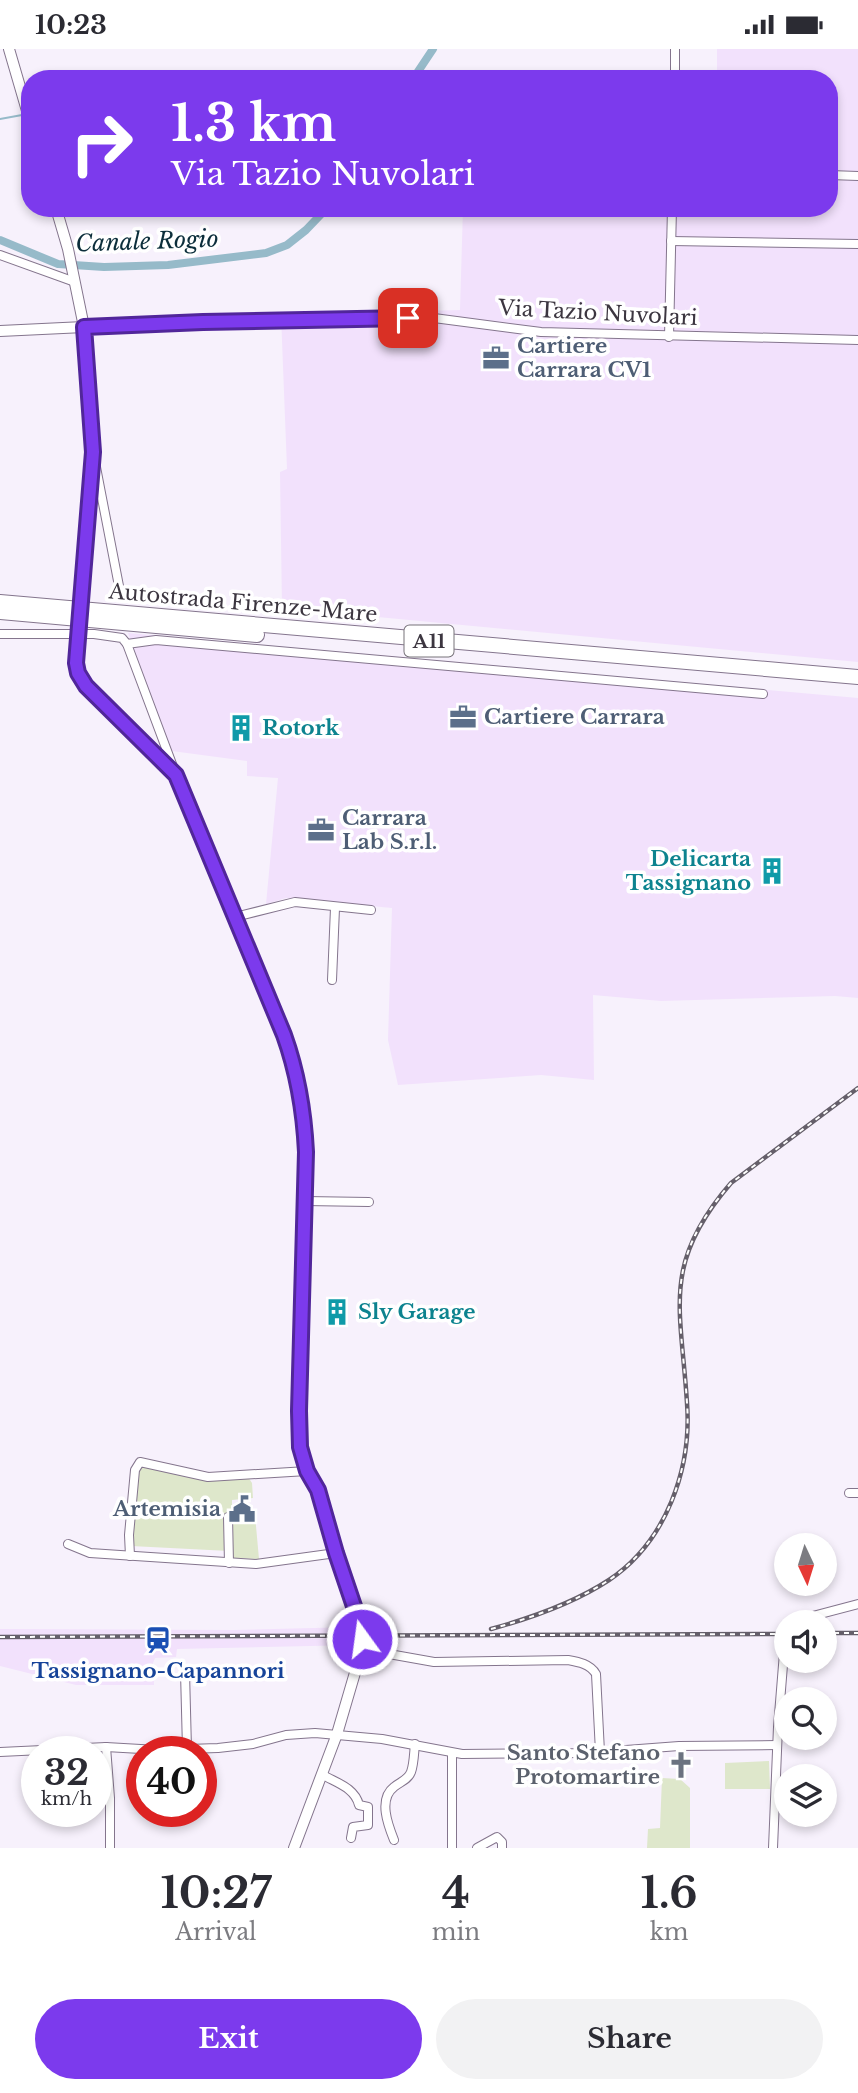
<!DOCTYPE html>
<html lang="en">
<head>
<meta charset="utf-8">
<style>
	body { margin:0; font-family:"Libre Baskerville",serif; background:#f2f2f3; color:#2b2b33; height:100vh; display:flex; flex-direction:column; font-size:26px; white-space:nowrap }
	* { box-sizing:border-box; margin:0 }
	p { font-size:23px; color:#7c7c81 }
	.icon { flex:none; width:38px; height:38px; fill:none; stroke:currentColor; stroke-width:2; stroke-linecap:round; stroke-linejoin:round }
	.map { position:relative; height:1799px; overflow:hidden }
	.sheet { display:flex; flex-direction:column; background:#fff; flex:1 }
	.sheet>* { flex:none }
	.top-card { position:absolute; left:21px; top:21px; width:817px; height:147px; border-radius:28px; box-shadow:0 4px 10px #0003; background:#7c3aed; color:#fff; overflow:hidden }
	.needle { width:46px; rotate:176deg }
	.fabs { position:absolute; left:774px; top:1484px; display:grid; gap:14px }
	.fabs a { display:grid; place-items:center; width:63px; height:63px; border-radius:50%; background:#fff; box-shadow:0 4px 10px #0003; font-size:35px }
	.speed { position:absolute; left:21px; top:1687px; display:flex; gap:14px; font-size:35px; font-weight:700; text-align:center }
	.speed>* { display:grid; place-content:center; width:91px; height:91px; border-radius:50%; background:#fff; box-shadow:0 4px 10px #0003; line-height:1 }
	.speed small { font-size:18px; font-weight:400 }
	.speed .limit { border:10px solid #d22; background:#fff; color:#111 }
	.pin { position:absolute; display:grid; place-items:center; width:60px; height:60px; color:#fff; margin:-30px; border-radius:14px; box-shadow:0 4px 10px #0006 }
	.me { position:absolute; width:77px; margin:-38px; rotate:346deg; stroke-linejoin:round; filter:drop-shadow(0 0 5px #0008) }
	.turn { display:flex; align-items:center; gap:24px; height:147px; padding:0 35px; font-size:32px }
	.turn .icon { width:91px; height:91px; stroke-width:2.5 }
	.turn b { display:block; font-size:49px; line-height:60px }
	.eta { display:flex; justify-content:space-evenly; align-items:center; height:119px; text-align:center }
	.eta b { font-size:42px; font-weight:700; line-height:49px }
	.cta { display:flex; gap:14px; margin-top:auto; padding:14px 35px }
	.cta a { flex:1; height:80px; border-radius:42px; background:#7c3aed; color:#fff; font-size:28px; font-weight:700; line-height:80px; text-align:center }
	.cta a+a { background:#f2f2f3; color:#2b2b33 }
	.status { display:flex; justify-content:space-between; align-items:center; height:49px; padding:0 35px; background:#fff; direction:ltr }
	.status svg { height:19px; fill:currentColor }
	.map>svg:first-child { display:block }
</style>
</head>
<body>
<div class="status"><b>10:23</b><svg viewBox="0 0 49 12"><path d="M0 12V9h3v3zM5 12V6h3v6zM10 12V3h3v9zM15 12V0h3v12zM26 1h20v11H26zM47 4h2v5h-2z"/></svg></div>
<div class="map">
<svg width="858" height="1799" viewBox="0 0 858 1799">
	<rect width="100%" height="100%" fill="#f7f1fc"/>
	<g fill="#f2e1fc">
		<polygon points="717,0 858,0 858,613 282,559 280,423 287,420 281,266 460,261 463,159 830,159 830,30 717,30"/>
		<polygon points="128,584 858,649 858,949 835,947 661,952 593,946 594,1031 541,1026 398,1036 388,991 392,859 286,849 266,855 278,729 247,727 247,712 172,702"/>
		<polygon points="353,1578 356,1596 177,1600 176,1608 155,1609 153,1614 154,1636 76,1636 0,1617 0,1580 234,1581"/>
	</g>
	<g fill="#dee7cb">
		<polygon points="140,1417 209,1432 248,1428 252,1434 253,1449 232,1451 232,1465 255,1466 259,1510 233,1509 229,1502 131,1497 137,1421"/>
		<polygon points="769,1712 770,1740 725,1740 725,1714"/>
		<polygon points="662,1729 680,1730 690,1739 690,1799 647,1799 648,1780 660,1779"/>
	</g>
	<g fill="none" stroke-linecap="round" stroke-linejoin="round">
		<polyline stroke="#96bac9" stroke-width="2" points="0,70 22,66"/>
		<g stroke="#96bac9" stroke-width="8">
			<polyline points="413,30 433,0"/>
			<polyline points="0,191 58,215 104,218 168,216 266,204 287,196 306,181 327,159"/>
		</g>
		<defs>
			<g id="street">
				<polyline points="675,30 675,0"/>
				<polyline points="830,126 858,127"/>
				<polyline points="671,192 858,195"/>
				<polyline points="0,206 75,233"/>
				<polyline points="84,278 203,273 434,269 541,283 858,291"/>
				<polyline points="669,288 672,159"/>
				<polyline points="95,413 119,537"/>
				<polyline points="0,585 94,585 122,589 127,595 175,723"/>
				<polyline points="127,595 156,591 763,645"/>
				<polyline points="235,868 295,853 371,861"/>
				<polyline points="332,931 335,859"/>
				<polyline points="305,1152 369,1153"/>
				<polyline points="849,1444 858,1444"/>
				<polyline points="228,1468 229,1514"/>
				<polyline points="68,1495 90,1504 256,1515 336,1504"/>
				<polyline points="130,1507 129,1486 135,1421 140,1413 208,1428 307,1422"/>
				<polyline points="790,1573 858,1555"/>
				<path d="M361,1600L434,1613L568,1611C579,1613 590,1615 596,1625L600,1703"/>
				<polyline points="185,1623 187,1700"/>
				<polyline points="106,1698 110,1749 110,1799"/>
				<polyline points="0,1703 106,1698 158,1701 218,1699 253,1695 286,1686 315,1684 382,1690 462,1705 586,1704 679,1697 777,1696"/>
				<path d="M323,1726C337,1734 355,1739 359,1756L368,1758V1776L353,1778L351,1789"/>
				<path d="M394,1791C388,1776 378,1750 394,1738C400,1733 408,1731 411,1723C414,1715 414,1703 415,1695"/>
				<polyline points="452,1799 452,1704"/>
				<polyline points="477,1799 497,1788 502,1793 502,1799"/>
				<polyline points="773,1799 778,1678 786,1579"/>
			</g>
			<g id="secondary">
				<polyline points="9,0 30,72"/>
				<polyline points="56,159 68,200 84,278 93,403 80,545"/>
				<polyline points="0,282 84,278"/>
				<path d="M76,593C76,611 76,621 86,637L176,726L284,986L296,1020L305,1072L306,1103L299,1362L301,1398L307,1422L318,1441L336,1504L360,1575L362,1590L359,1610L337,1685L294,1799"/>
			</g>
			<g id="highway">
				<polyline points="0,553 858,628"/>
				<polyline points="0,563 257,586"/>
			</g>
		</defs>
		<use href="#street" stroke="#84758d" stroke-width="10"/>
		<use href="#secondary" stroke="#84758d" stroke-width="12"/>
		<use href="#highway" stroke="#84758d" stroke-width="16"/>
		<use href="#street" stroke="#fff" stroke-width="8"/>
		<use href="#secondary" stroke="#fff" stroke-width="10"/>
		<use href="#highway" stroke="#fff" stroke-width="14"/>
		<defs>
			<g id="rail">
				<path d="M491,1580C531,1569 574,1554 609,1531C666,1493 692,1420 687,1354C681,1258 661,1215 731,1134L858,1039"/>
				<polyline points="824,1584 858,1584"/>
				<polyline points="0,1588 786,1585"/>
			</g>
		</defs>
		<use href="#rail" stroke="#655f6a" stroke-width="4.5"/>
		<use href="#rail" stroke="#fff" stroke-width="2" stroke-dasharray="5" stroke-linecap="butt"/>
		<defs>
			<polyline id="secondary-bridge" points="76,593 80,545"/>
		</defs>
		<use href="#secondary-bridge" stroke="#84758d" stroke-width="12" stroke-linecap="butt"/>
		<use href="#secondary-bridge" stroke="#fff" stroke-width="10"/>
	</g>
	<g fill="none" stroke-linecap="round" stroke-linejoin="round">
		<defs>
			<path id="route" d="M362,1590L360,1575L336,1504L318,1441L307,1422L300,1398L299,1362L306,1103C304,1062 298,1025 284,986L176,726L86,637L78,624L76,614L93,403L84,278L203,273L408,269"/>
		</defs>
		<use href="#route" stroke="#51269a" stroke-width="18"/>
		<use href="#route" stroke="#7c3aed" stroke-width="12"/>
	</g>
	<defs>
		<symbol id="office-bare" viewBox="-9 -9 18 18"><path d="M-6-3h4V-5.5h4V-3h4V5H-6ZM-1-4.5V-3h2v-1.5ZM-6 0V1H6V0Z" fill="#5c6f8a" stroke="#fff" stroke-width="2.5" paint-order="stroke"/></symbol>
		<symbol id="building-bare" viewBox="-9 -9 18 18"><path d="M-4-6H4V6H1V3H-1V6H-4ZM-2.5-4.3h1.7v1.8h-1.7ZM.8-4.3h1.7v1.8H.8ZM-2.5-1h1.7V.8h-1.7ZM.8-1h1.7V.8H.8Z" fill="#0f9aa8" stroke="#fff" stroke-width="2.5" paint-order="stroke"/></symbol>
		<symbol id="civic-bare" viewBox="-9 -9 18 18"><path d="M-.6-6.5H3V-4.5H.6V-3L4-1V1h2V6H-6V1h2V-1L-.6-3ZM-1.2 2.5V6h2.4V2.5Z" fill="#5c6f8a" stroke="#fff" stroke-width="2.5" paint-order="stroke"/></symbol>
		<symbol id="station-bare" viewBox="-9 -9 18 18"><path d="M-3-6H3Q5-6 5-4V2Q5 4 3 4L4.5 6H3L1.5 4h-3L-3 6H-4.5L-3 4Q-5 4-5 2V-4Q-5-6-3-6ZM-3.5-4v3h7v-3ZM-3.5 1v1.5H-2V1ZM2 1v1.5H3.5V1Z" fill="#1a4fb4" stroke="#fff" stroke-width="2.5" paint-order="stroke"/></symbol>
		<symbol id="church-bare" viewBox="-9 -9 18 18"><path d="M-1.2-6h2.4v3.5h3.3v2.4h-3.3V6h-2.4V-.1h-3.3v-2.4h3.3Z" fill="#6b7280" stroke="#fff" stroke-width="2.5" paint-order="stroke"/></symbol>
	</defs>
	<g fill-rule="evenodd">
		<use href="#office-bare" x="477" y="290" width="38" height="38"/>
		<use href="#office-bare" x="444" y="649" width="38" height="38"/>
		<use href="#building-bare" x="222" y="660" width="38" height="38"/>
		<use href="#office-bare" x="302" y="762" width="38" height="38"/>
		<use href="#building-bare" x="753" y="803" width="38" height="38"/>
		<use href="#building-bare" x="318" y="1244" width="38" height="38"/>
		<use href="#civic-bare" x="223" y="1441" width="38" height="38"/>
		<use href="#station-bare" x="139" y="1572" width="38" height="38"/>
		<use href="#church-bare" x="662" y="1697" width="38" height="38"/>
	</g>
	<g text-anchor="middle" stroke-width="7" stroke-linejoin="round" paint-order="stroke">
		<rect fill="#fff" stroke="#767279" stroke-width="2" x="404.5" y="576.5" width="49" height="31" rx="5"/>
		<g font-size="19" font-weight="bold" fill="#3c3640">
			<text x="429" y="599">A11</text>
		</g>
		<g font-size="21" fill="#3c3640" stroke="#fff">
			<text transform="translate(598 264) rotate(3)" y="7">Via Tazio Nuvolari</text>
			<text transform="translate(243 554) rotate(5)" y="7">Autostrada Firenze-Mare</text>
		</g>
		<g font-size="21" font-weight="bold" fill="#4e5e75" stroke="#fff" text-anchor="start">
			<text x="517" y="304">Cartiere<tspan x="517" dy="24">Carrara CV1</tspan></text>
			<text x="484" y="675">Cartiere Carrara</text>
			<text x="342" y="776">Carrara<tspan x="342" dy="24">Lab S.r.l.</tspan></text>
			<text x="221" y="1467" text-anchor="end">Artemisia</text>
		</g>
		<g font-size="21" font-weight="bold" fill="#0d838f" stroke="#fff" text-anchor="start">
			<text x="262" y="686">Rotork</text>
			<text x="751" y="817" text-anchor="end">Delicarta<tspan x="751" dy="24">Tassignano</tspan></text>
			<text x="358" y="1270">Sly Garage</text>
		</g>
		<g font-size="21" font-weight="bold" fill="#164399" stroke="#fff">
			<text x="158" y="1629">Tassignano-Capannori</text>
		</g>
		<g font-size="21" font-weight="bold" fill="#5b616d" stroke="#fff" text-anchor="end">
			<text x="660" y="1711">Santo Stefano<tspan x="660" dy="24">Protomartire</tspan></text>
		</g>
		<g font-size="23" font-style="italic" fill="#0c2e3b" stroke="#fff">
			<text transform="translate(147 192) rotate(-2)" y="8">Canale Rogio</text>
		</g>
	</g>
</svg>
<div class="fabs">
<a><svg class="needle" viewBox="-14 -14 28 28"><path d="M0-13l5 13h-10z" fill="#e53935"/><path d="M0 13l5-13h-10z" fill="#7c7c81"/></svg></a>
<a><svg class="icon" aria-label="sound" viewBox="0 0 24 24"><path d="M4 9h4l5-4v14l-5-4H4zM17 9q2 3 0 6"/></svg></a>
<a><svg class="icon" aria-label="search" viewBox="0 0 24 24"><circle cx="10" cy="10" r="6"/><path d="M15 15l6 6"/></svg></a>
<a><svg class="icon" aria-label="layers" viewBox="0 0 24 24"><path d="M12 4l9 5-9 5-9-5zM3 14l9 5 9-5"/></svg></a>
</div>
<div class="speed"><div>32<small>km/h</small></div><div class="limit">40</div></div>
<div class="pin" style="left:408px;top:269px;background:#d93025"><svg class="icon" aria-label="arrive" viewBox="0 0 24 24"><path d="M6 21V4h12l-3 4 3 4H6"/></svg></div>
<svg class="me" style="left:362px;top:1590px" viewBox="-20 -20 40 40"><circle r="17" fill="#7c3aed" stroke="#fff" stroke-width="3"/><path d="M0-11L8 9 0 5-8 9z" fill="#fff"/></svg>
<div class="top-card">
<div class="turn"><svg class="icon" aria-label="right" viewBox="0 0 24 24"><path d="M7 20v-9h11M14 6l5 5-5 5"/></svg><div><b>1.3 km</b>Via Tazio Nuvolari</div></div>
</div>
</div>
<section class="sheet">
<div class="eta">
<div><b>10:27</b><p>Arrival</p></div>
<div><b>4</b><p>min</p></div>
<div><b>1.6</b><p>km</p></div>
</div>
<div class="cta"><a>Exit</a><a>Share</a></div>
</section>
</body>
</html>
